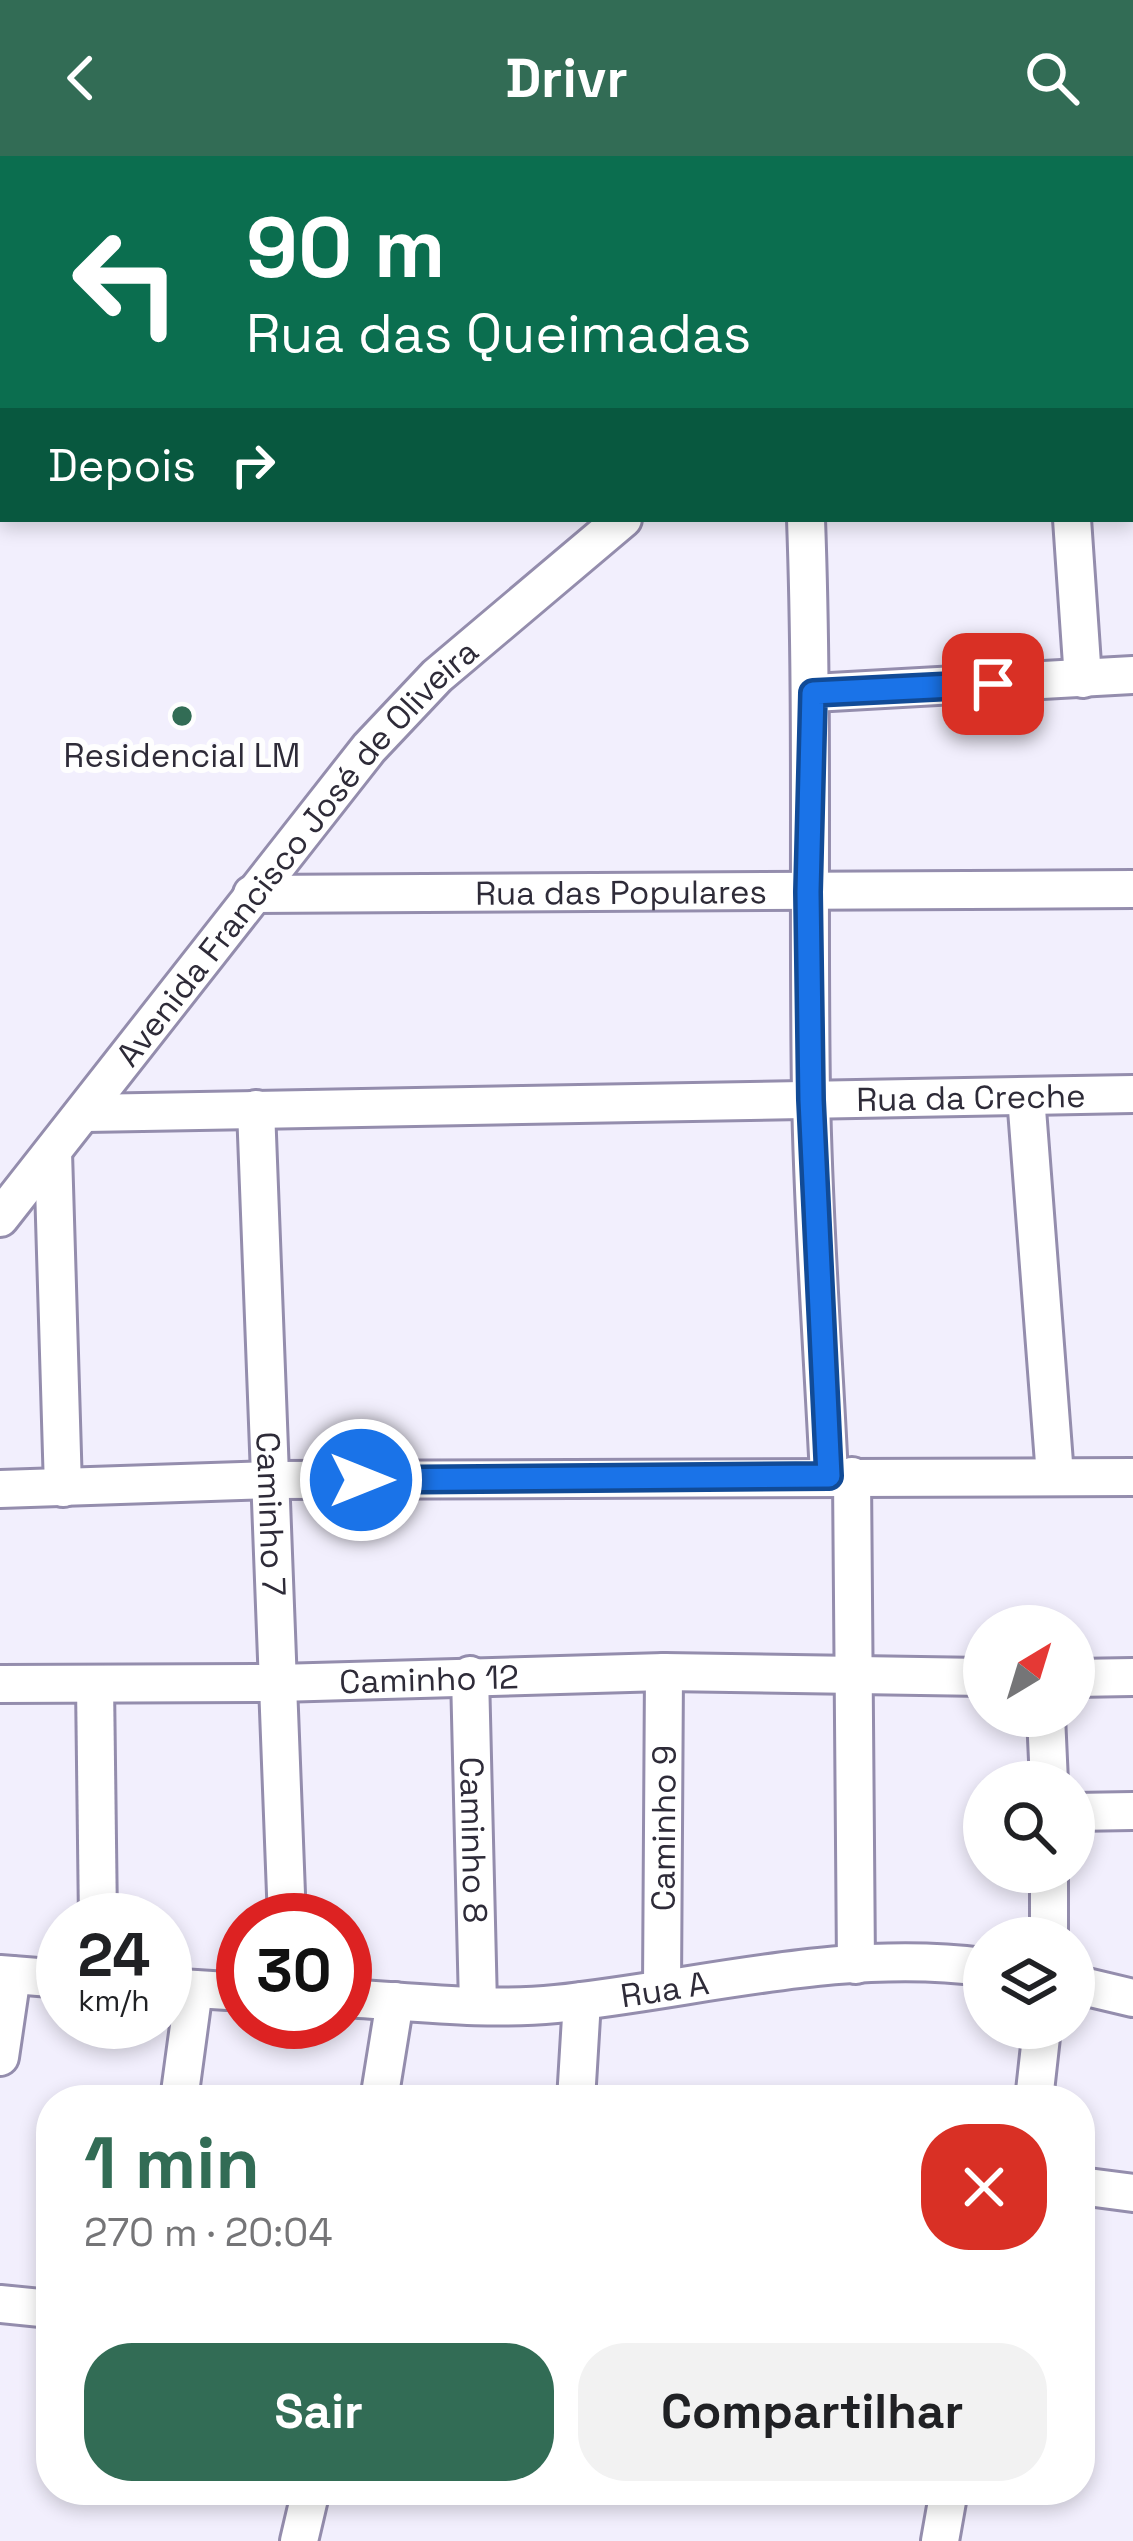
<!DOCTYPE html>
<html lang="pt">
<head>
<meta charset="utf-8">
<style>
	body { margin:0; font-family:"Space Grotesk",sans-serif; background:#f2f2f2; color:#202124; height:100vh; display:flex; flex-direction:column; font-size:45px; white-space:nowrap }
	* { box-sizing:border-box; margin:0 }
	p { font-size:39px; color:#757577 }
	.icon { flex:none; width:66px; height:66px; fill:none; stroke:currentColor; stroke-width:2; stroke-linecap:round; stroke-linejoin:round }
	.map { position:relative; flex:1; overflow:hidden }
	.drawer { position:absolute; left:36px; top:1929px; width:1059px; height:420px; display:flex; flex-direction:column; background:#fff; border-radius:48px; box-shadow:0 6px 18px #0003 }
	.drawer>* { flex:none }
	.banner { position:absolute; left:0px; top:0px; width:1134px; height:366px; box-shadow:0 6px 18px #0003; background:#0b6e4f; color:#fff; overflow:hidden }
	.needle { width:78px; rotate:38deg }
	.controls { position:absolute; left:963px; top:1449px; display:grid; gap:24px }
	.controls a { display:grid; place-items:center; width:132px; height:132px; border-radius:50%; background:#fff; box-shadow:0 6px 18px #0003; font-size:60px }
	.speed { position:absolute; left:36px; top:1737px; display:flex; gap:24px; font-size:60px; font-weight:700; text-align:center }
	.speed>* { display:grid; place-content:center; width:156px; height:156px; border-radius:50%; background:#fff; box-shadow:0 6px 18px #0003; line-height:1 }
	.speed small { font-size:30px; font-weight:400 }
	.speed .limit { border:18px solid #d22; background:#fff; color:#111 }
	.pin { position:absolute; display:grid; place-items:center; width:102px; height:102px; color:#fff; margin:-51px; border-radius:24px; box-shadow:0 6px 18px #0006 }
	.me { position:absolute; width:132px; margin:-66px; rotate:90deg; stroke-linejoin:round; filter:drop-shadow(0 0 9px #0008) }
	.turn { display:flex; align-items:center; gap:42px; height:252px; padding:0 48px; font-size:54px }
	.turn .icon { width:156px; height:156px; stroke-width:2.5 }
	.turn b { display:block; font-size:84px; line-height:102px }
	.then { display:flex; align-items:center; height:114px; padding:0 48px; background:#0003; gap:24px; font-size:45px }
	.round { display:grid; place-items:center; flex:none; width:126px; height:126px; border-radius:48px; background:#f2f2f2 }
	.head { display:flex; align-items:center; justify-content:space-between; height:204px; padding:0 48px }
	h1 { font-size:72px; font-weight:700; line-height:90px; color:#326c55 }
	.cta { display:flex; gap:24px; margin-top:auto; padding:24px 48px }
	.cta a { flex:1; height:138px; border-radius:48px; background:#326c55; color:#fff; font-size:48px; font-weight:700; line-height:138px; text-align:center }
	.cta a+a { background:#f2f2f2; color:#202124 }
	header { display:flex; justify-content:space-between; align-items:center; height:156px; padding:0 48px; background:#326c55; color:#fff; font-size:54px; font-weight:700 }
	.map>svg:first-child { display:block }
</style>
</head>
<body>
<header><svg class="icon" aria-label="back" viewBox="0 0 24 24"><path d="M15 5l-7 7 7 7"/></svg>Drivr<svg class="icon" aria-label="search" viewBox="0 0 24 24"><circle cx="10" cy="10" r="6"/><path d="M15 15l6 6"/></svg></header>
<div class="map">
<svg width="1133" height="2385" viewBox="0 0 1133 2385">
	<rect width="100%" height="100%" fill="#f2effd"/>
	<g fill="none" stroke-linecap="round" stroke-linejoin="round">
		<defs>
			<g id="minor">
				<polyline points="1131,76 1133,75"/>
				<path d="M806,363C813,555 808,746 811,937C813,1065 823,1193 829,1320"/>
				<polyline points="1072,363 1083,523"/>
				<polyline points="813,537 1133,519"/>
				<path id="s1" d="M252,738L1133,733"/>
				<polyline points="1026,940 1055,1320"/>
				<path id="s2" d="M256,953L287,1764"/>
				<path id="s3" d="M86,957L1133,938"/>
				<polyline points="53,996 63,1332"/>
				<path id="s4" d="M0,1062L369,592L437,520L623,363"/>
				<polyline points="852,1320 856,1809"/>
				<polyline points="0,1333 268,1324 1133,1321"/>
				<path id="s5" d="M470,1519L478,1849"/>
				<polyline points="1074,1522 1133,1521"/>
				<path id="s6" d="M0,1528L278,1527L664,1516L984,1521"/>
				<polyline points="95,1528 98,1764"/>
				<polyline points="1046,1560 1049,1626"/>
				<polyline points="1074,1656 1133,1655"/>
				<polyline points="1049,1782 1049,1716"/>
				<polyline points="0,1818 63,1823"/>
				<polyline points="1074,1828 1133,1842"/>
				<polyline points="165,1831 243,1836"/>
				<path id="s7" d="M662,1831L664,1516"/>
				<path id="s8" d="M345,1842C414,1846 487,1855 556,1848C698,1833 840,1792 984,1811"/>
				<polyline points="0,1901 12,1819"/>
				<polyline points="179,1944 194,1833"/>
				<polyline points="379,1944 395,1845"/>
				<polyline points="576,1944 582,1845"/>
				<polyline points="1034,1944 1042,1872"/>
				<polyline points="1080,2030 1133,2037"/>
				<polyline points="0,2148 51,2153"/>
				<polyline points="299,2385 311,2334"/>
				<polyline points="940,2385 949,2334"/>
			</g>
		</defs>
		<use href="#minor" stroke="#948dad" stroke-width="42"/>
		<use href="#minor" stroke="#fff" stroke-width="36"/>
	</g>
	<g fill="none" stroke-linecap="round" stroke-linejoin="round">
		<defs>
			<polyline id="route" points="361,1324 829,1320 811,944 808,736 813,537 993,528"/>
		</defs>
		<use href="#route" stroke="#114b97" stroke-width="30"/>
		<use href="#route" stroke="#1a73e8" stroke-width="21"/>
	</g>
	<circle fill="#326c55" stroke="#fefefe" stroke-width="4.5" cx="182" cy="560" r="12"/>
	<g text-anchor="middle" stroke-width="12" stroke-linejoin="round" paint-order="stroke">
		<g font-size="33" fill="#2e2b38" stroke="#fefefe">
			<text x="182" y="611">Residencial LM</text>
		</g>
		<g font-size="33" fill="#2e2b38" stroke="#fefefe">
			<text dy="12" stroke="none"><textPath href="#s4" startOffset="471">Avenida Francisco José de Oliveira</textPath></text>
			<text dy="12" stroke="none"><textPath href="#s1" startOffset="369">Rua das Populares</textPath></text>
			<text dy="12" stroke="none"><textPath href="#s3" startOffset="885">Rua da Creche</textPath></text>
			<text dy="12" stroke="none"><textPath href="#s2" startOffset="405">Caminho 7</textPath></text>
			<text dy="12" stroke="none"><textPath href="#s6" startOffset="429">Caminho 12</textPath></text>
			<text dy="12" stroke="none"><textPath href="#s7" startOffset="159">Caminho 9</textPath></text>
			<text dy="12" stroke="none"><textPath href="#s5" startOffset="165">Caminho 8</textPath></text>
			<text dy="12" stroke="none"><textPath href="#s8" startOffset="321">Rua A</textPath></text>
		</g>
	</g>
</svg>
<div class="controls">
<a><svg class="needle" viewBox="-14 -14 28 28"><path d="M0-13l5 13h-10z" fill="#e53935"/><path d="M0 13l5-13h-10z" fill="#757577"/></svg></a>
<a><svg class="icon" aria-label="search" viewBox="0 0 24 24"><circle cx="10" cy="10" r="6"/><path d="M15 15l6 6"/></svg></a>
<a><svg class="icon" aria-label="layers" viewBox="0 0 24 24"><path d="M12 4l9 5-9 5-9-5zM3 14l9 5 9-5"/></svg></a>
</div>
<div class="speed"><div>24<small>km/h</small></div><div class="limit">30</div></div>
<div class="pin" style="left:993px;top:528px;background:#d93025"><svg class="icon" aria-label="arrive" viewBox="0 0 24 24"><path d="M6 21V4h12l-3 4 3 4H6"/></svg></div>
<svg class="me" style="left:361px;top:1324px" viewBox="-20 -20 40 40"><circle r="17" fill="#1a73e8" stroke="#fff" stroke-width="3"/><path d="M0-11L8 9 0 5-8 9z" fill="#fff"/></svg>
<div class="banner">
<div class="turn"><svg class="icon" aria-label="left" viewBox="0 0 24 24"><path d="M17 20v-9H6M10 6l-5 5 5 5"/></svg><div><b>90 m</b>Rua das Queimadas</div></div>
<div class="then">Depois<svg class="icon" aria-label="right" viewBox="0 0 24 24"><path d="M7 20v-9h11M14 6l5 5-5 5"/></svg></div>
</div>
<section class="drawer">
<div class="head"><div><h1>1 min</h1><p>270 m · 20:04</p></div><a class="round" style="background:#d93025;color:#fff"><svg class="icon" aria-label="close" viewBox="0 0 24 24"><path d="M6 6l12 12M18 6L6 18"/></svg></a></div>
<div class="cta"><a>Sair</a><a>Compartilhar</a></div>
</section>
</div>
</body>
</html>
